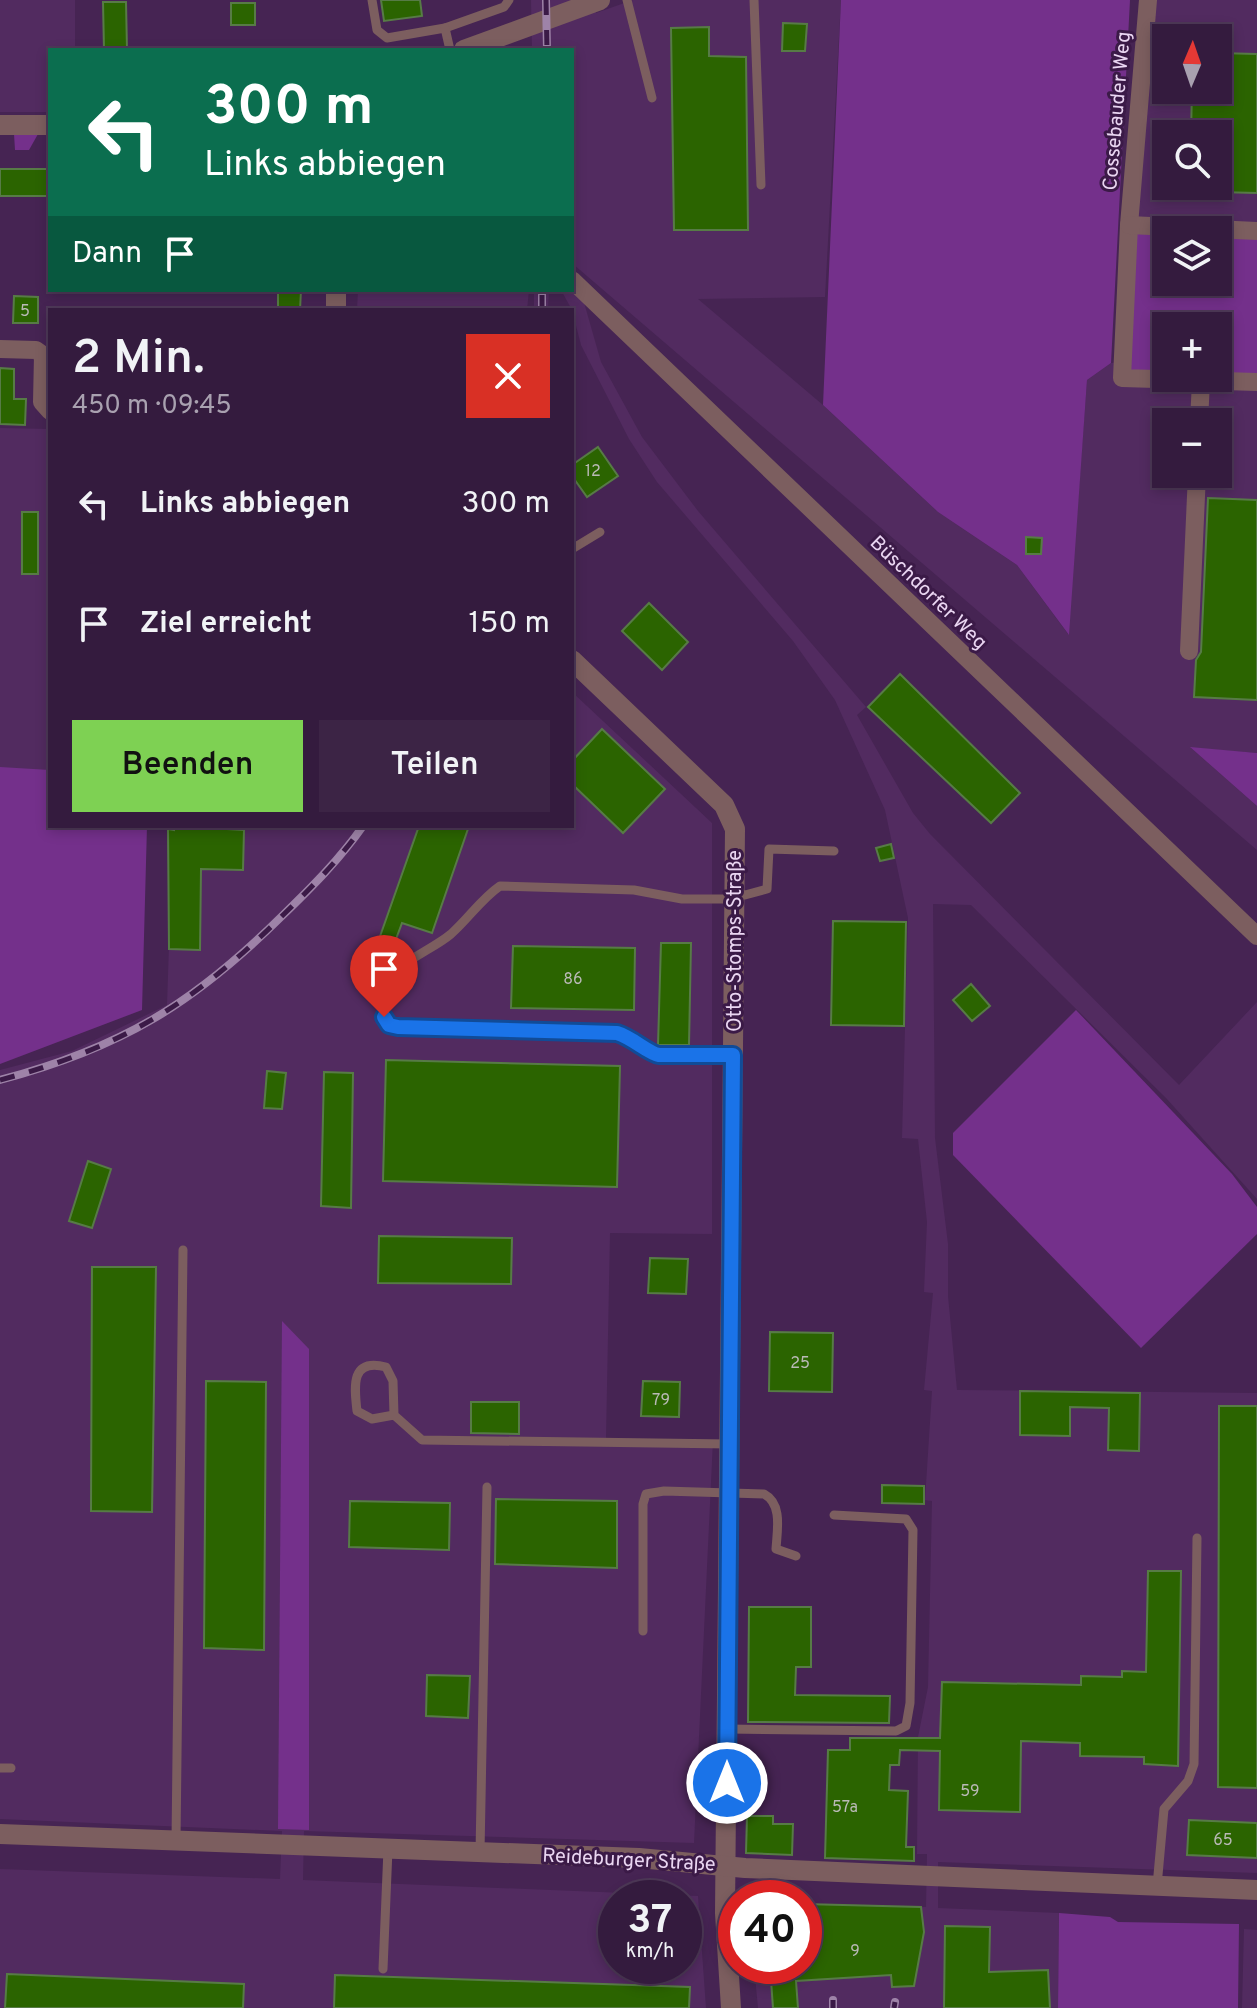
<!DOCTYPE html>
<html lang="de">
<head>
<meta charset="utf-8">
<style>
	body { margin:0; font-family:Overpass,sans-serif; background:#3c2445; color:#f1f3f6; height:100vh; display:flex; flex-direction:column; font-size:30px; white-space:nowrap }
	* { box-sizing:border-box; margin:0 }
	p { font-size:26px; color:#a9a1b0 }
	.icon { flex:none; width:44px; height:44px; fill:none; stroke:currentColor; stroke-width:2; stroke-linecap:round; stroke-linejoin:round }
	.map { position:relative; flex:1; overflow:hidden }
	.sheet { position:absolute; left:48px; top:308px; width:526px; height:520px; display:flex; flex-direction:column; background:#341b3e; border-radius:0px; box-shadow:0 4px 12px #0003,0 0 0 2px #4e3958 }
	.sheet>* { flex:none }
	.hud { position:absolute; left:48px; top:48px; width:526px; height:244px; border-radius:0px; box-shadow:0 4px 12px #0003,0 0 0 2px #4e3958; background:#0b6e4f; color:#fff; overflow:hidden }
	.needle { width:52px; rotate:2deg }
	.fabs { position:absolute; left:1152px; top:24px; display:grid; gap:16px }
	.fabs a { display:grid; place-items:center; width:80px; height:80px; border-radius:0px; background:#341b3e; box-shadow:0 4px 12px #0003,0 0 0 2px #4e3958; font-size:40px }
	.speed { position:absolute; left:598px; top:1880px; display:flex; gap:16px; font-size:40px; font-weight:700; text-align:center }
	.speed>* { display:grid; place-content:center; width:104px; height:104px; border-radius:50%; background:#341b3e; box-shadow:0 4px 12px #0003,0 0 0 2px #4e3958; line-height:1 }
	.speed small { font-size:20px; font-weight:400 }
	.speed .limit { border:12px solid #d22; background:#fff; color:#111 }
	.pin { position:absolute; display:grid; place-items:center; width:68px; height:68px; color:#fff; margin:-82px -34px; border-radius:50% 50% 50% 0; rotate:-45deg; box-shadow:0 0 8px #0007 }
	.pin .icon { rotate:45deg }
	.me { position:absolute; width:88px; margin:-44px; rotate:0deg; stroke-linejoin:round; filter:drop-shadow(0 0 6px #0008) }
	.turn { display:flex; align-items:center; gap:28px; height:168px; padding:0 24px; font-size:36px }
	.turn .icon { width:104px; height:104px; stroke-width:2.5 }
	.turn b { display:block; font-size:56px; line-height:68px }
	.then { display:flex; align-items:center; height:76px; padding:0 24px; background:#0003; gap:16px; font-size:30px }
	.round { display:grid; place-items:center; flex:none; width:84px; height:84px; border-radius:0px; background:#3c2445 }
	.headline { display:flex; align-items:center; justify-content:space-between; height:136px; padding:0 24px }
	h1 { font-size:48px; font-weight:600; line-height:60px }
	.cta { display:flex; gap:16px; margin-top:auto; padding:16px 24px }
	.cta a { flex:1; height:92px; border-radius:0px; background:#7ed153; color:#111; font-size:32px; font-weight:600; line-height:92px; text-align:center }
	.cta a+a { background:#3c2445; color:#f1f3f6 }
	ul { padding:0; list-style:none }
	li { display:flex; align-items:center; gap:24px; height:120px; padding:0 24px }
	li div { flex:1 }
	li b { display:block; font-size:30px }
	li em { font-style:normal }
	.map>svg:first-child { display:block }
</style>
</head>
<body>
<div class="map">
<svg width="1257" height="2008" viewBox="0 0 1257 2008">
	<rect width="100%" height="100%" fill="#462453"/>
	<g fill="#522b60" fill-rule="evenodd">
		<polygon points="0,0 75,0 75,50 50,50 50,112 0,112"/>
		<path d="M531,0H594L596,13L633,0H841L825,297L698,299L823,405L938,512L1017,565L1068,634L1087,380L1111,363L1121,362L1120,380L1257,384V753L1191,748L1257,806V850L573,264L601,362L642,437L698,511L866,707L857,715L913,813L930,834L1179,1085L1257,1002V1199L1166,1098L971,905L933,904L935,1138L948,1244V1296L957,1390L1257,1393V1873L938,1862V1908L1059,1913L1058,2008H758L754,1966H804V1905L926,1907L927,1854H917L918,1737L928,1687L932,1501L925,1500L932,1391L924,1390L933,1293L924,1292L927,1222L918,1139L902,1138L908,918L885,810L835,700L793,641L657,482L629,439L581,345L572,310L561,290H572V50H532ZM1166,422H1218V474H1166Z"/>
		<path d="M1153,0H1257V381L1124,377ZM1166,38H1218V90H1166ZM1166,134H1218V186H1166ZM1166,230H1218V282H1166ZM1166,326H1218V378H1166Z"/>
		<polygon points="358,290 529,290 527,310 357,310"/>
		<polygon points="534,290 549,290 548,310 534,310"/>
		<polygon points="0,428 50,429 50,771 0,769"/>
		<path d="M572,692L712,823V1234L610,1233L606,1438L713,1440L694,1843L304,1831L303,1880L698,1896L706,2008H0V1869L280,1879L282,1831L0,1819V1070L72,1051L167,1005L173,826H572ZM616,1898H684V1966H616Z"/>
		<polygon points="1244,1929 1257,1930 1257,2008 1242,2008"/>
	</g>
	<g fill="#74308b">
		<polygon points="841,0 1130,0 1111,363 1087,380 1069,635 1017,565 938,512 823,405"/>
		<polygon points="14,134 38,134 29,150 15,150"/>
		<polygon points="1131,228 1166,230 1166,282 1218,282 1218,232 1257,234 1257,381 1218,378 1218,326 1166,326 1166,378 1125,376"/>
		<polygon points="1190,747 1257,753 1257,806"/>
		<polygon points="0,767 50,770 50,826 147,826 142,1010 0,1064"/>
		<polygon points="1076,1010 1232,1174 1257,1207 1257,1234 1141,1348 953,1155 953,1133"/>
		<polygon points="282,1321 309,1349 309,1830 278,1829"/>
		<polygon points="1059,1913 1110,1917 1118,1922 1239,1924 1238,2008 1058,2008"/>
	</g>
	<g fill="#2b6400" stroke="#577b46" stroke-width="2">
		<polygon points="381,0 420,0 422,16 384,21"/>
		<polygon points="103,2 126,2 127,50 104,50"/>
		<rect x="231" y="3" width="24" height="22"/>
		<polygon points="783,23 807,24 805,51 782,51"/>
		<polygon points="709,27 709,56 746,57 748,230 674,230 671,28"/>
		<polygon points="1218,53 1257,54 1257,193 1218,192 1218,134 1191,134 1192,90 1218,90"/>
		<rect x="0" y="169" width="50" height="27"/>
		<polygon points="278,290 301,290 300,310 278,310"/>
		<polygon points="14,296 38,297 38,323 13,323"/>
		<polygon points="0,368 14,369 14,399 26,399 25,425 0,424"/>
		<polygon points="598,447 618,476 587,497 572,476 572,465"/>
		<polygon points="1208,498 1257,500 1257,700 1194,697 1196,660 1201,652"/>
		<rect x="22" y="512" width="16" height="62"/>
		<polygon points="1026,537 1042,538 1041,554 1026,554"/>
		<polygon points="649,603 688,642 662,670 622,631"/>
		<polygon points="900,674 1020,793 991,823 868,707"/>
		<polygon points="602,729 665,789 623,833 572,784 572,761"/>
		<polygon points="174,826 244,830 243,870 201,869 200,950 169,949 168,829 174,830"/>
		<polygon points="419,826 469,826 432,933 402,923 393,947 378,942"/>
		<polygon points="891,844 894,858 880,861 876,848"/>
		<polygon points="833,921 906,922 904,1026 831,1025"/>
		<polygon points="661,943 691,943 689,1045 658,1045"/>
		<polygon points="513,946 635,948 634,1010 511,1008"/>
		<polygon points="971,984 990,1006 972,1021 953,1000"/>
		<polygon points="386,1060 620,1066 617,1187 383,1181"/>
		<polygon points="267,1071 286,1073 282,1109 264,1108"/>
		<polygon points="324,1072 353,1073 351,1208 321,1206"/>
		<polygon points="88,1161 111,1169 92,1228 69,1221"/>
		<polygon points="379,1236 512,1238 511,1284 378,1283"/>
		<polygon points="650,1258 688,1259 686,1294 648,1293"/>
		<polygon points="92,1267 156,1267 152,1512 91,1511"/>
		<polygon points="770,1332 833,1333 832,1392 769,1391"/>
		<polygon points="206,1381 266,1382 264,1650 204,1648"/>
		<polygon points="643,1381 680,1382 679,1417 641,1416"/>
		<polygon points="1020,1391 1140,1393 1139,1451 1108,1450 1109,1408 1070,1407 1070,1436 1020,1435"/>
		<polygon points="471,1402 519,1402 519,1434 471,1433"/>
		<polygon points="1219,1406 1257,1406 1257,1788 1218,1787"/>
		<polygon points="882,1485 924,1486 924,1504 882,1503"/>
		<polygon points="496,1499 617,1501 617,1568 495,1564"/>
		<polygon points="350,1501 450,1503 449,1550 349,1547"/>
		<polygon points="1148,1571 1181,1571 1178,1766 1144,1764 1144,1757 1080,1756 1080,1743 1021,1741 1020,1812 939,1810 940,1751 900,1750 899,1765 890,1765 889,1790 908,1791 906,1847 914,1847 914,1861 825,1858 828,1750 850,1750 850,1738 940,1738 942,1682 1081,1685 1081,1676 1122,1677 1122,1671 1146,1672"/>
		<polygon points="749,1607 811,1607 811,1667 796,1667 795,1695 890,1696 889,1723 748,1722"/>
		<polygon points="427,1675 470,1676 468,1718 426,1716"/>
		<polygon points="747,1816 773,1816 773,1824 793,1824 792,1855 746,1853"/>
		<polygon points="1189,1820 1257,1823 1257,1858 1187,1855"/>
		<polygon points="804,1904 921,1907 924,1932 914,1986 892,1987 891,1975 796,1981 798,2008 773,2008 770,1966 804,1966"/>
		<polygon points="945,1926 990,1927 989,1972 1048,1970 1050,2008 944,2008"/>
		<polygon points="7,1974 244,1984 243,2008 5,2008"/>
		<polygon points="335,1975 690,1987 689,2008 334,2008"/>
	</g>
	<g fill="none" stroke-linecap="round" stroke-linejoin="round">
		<g stroke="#7c5e5f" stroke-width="9">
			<polyline points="372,0 377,30 387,38 445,28 504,7 509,0"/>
			<polyline points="627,0 652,98"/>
			<polyline points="754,0 761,185"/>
			<polyline points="445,28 450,50"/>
			<polyline points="572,549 600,532"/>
			<polyline points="735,893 745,895 767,889 769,849 834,851"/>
			<path d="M733,1055H659L651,1053L638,1040L617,1033L398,1027L389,1025C384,1017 385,1010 385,1001C386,963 426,955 451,934C469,918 481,899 500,886L634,890L682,899H734"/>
			<path d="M394,1415L372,1419L357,1411C354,1385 351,1358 386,1367L393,1381L394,1415L422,1440L730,1444"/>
			<path d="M643,1631V1504L646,1494L664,1491L764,1494C783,1504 777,1531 776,1549L796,1556"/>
			<polyline points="727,1729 896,1731 906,1726 910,1703 913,1530 906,1519 834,1515"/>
			<polyline points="0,1768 11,1768"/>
			<polyline points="176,1840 183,1250"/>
			<polyline points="480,1852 487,1487"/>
			<polyline points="1157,1886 1164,1809 1188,1781 1194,1764 1197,1538"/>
			<polyline points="383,1969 388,1849"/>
		</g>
		<g stroke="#7c5e5f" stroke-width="18">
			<polyline points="1148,0 1129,225 1122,378 1257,382"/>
			<polyline points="1129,225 1257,231"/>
			<polyline points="572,280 1257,936"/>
			<polyline points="0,349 36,350 43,355 42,402 50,411"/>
			<polyline points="1199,422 1201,381"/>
			<polyline points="1189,651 1197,474"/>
		</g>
		<g stroke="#7c5e5f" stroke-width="20">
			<polyline points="464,50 600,0"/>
			<polyline points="0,125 50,125"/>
			<polyline points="336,310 336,290"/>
			<polyline points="572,660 724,805 735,829 725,1913 731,2008"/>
			<polyline points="0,1834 639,1858 745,1868 1257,1890"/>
		</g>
		<defs>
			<g id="rail">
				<polyline points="546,0 547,50"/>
				<polyline points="542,310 542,290"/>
				<path d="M0,1080C121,1048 193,1004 281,917C311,888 340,859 363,826"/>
				<polyline points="833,2008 833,2000"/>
				<polyline points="894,2008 895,2002"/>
			</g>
		</defs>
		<use href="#rail" stroke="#9e83a8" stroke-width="8"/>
		<use href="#rail" stroke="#3b1a47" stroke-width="5" stroke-dasharray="15" stroke-linecap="butt"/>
	</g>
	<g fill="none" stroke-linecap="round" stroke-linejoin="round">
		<defs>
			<path id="route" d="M384,1017L389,1025L398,1027L617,1033C633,1038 648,1053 659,1055H733L727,1783"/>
		</defs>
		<use href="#route" stroke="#114b97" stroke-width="20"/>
		<use href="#route" stroke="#1a73e8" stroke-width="14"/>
	</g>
	<g text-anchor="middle" stroke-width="6" stroke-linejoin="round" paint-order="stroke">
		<g font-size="16" fill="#babab6">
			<text x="25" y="316">5</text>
			<text x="593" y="476">12</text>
			<text x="573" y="984">86</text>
			<text x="800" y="1368">25</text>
			<text x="661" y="1405">79</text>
			<text x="970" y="1796">59</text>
			<text x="845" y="1812">57a</text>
			<text x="1223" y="1845">65</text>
			<text x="855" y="1956">9</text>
		</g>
		<g font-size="20" fill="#ead6f2" stroke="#3b1a47">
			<text transform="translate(1116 111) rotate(-85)" y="7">Cossebauder Weg</text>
			<text transform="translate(929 592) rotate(44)" y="7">Büschdorfer Weg</text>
			<text transform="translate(734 941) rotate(-90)" y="7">Otto-Stomps-Straße</text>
			<text transform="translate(629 1859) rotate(3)" y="7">Reideburger Straße</text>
		</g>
	</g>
</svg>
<div class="fabs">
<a><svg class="needle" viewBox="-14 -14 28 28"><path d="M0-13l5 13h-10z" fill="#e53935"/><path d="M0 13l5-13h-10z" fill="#a9a1b0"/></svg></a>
<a><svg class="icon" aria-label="search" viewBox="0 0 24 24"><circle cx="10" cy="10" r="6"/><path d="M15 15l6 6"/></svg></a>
<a><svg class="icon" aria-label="layers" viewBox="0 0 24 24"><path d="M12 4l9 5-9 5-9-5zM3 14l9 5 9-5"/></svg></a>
<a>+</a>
<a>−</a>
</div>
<div class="speed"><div>37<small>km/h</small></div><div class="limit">40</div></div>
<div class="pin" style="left:384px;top:1017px;background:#d93025"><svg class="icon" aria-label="arrive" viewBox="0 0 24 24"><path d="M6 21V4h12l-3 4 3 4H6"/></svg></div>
<svg class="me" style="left:727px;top:1783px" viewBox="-20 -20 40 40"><circle r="17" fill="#1a73e8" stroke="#fff" stroke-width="3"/><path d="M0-11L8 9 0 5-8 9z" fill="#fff"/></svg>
<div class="hud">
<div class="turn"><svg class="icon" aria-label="left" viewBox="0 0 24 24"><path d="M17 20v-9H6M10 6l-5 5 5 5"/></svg><div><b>300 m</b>Links abbiegen</div></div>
<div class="then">Dann<svg class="icon" aria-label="arrive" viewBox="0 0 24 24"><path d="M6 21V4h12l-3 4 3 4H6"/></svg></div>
</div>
<section class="sheet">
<div class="headline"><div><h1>2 Min.</h1><p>450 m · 09:45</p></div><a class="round" style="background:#d93025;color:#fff"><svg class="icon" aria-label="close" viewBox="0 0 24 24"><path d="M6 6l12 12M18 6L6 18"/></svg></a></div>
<ul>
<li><svg class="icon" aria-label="left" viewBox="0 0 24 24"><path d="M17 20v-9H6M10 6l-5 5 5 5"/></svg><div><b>Links abbiegen</b></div><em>300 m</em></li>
<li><svg class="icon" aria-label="arrive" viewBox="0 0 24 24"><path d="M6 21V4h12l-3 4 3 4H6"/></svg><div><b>Ziel erreicht</b></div><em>150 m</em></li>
</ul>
<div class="cta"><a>Beenden</a><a>Teilen</a></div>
</section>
</div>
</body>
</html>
